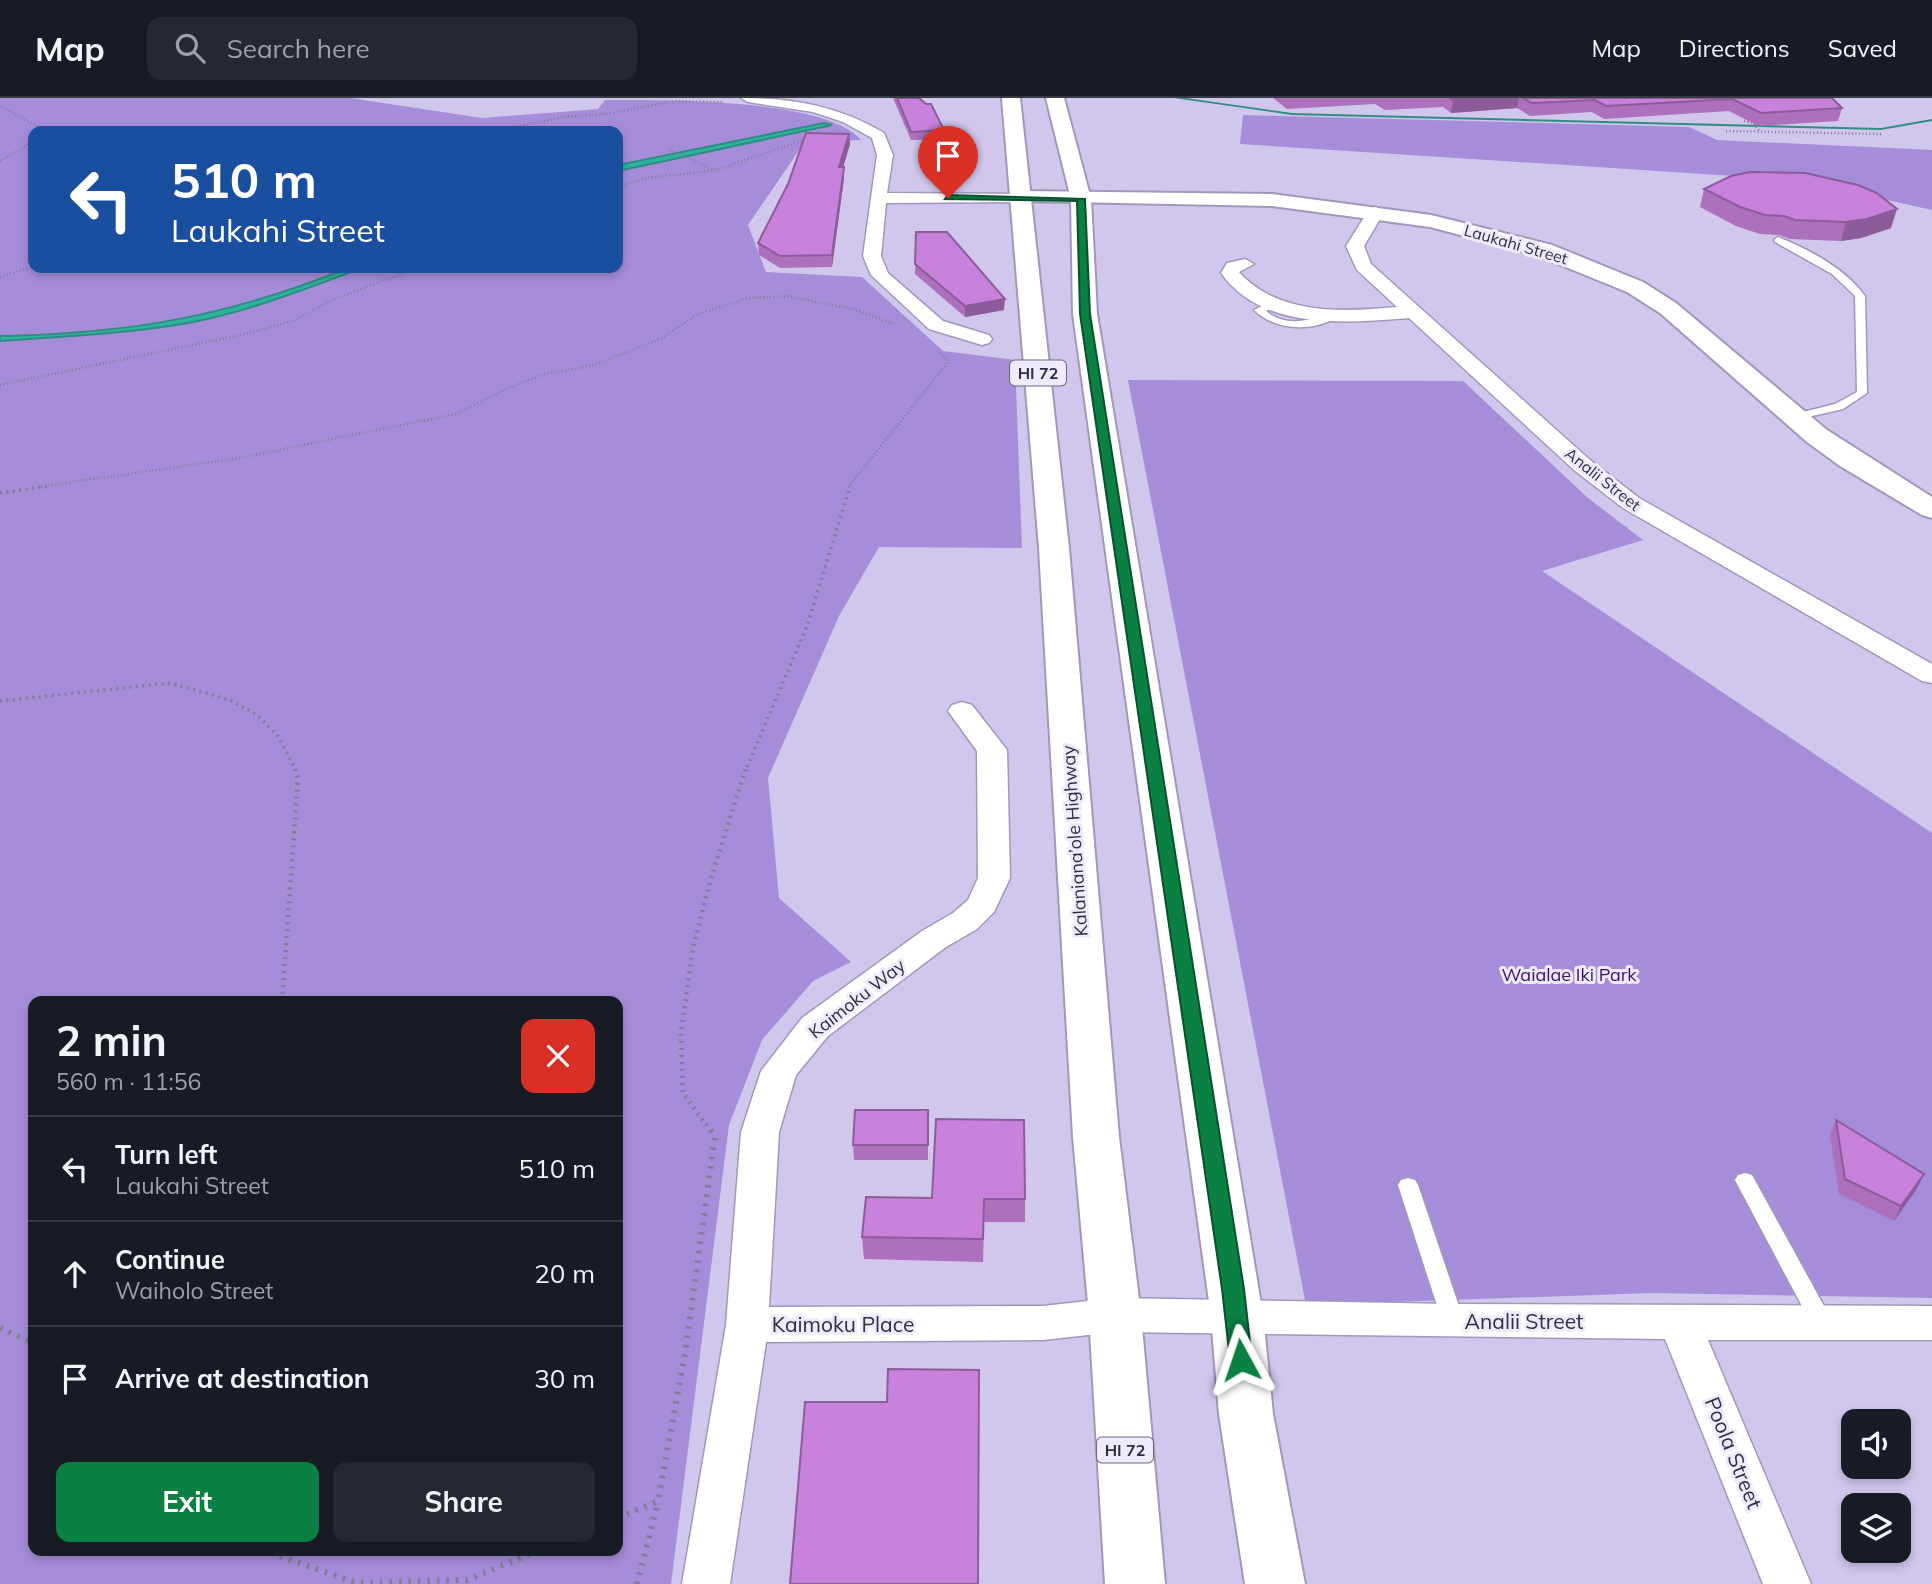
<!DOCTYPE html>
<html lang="en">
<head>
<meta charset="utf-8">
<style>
	body { margin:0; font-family:Mulish,sans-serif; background:#242831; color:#f1f3f6; height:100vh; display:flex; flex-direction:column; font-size:26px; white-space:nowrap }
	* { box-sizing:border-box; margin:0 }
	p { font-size:23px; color:#9ea1a6 }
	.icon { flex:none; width:38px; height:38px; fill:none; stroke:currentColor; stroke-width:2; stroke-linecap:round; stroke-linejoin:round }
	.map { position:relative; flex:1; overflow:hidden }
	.details { position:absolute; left:28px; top:898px; width:595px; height:560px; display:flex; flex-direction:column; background:#171b24; border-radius:14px; box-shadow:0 4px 10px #0003 }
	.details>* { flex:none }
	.banner { position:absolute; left:28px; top:28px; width:595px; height:147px; border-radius:14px; box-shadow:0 4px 10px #0003; background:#1a4fa0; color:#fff; overflow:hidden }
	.controls { position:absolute; left:1841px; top:1311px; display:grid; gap:14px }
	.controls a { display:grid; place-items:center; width:70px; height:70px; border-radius:14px; background:#171b24; box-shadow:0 4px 10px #0003; font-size:35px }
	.pin { position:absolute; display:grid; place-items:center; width:60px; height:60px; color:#fff; margin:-72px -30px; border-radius:50% 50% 50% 0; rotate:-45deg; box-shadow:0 0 7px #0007 }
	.pin .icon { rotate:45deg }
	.me { position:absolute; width:77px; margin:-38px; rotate:355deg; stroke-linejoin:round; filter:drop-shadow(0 0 5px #0008) }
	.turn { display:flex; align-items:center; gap:24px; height:147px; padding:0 28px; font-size:32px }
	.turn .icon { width:91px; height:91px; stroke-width:2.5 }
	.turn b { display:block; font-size:49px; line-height:60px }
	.round { display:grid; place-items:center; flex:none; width:74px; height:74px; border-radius:14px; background:#242831 }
	.summary { display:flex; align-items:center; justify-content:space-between; height:119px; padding:0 28px }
	h1 { font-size:42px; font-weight:700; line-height:52px }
	.action { display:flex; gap:14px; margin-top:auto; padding:14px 28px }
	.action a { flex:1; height:80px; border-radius:14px; background:#0b8043; color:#fff; font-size:28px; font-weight:700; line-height:80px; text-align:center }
	.action a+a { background:#242831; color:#f1f3f6 }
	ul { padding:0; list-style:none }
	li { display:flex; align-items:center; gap:21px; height:105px; padding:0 28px; border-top:2px solid #363941 }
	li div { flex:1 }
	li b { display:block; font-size:26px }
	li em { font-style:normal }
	header { display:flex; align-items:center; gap:42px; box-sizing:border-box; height:98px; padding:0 35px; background:#171b24; border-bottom:2px solid #363941 }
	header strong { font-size:33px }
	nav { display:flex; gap:38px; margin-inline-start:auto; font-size:24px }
	.search { width:490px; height:63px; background:#242831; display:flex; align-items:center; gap:18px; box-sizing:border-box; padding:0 24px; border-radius:14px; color:#9ea1a6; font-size:26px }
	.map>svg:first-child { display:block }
</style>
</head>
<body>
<header>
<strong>Map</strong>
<div class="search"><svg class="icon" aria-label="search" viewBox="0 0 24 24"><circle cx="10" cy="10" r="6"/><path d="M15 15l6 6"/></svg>Search here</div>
<nav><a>Map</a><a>Directions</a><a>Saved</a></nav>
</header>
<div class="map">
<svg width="1932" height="1486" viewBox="0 0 1932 1486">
	<rect width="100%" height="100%" fill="#d1c6ec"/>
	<g fill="#a68dd9" fill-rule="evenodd">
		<path d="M0,0H350L482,20L598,11L605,2C663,2 826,0 861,42L804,45L748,127L766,174L862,179L943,253L1015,262L1022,450L879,449L839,518L768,680L779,800L851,864L813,883L762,942L729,1027L671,1486H0ZM33,33H618V170H33ZM33,903H618V1452H33Z"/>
		<polygon points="1243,17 1689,29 1717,42 1932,52 1932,112 1797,82 1240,46"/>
		<polygon points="1128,282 1463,283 1588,400 1643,442 1542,473 1932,735 1932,1200 1652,1195 1306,1207"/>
	</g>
	<g fill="#2db49e" stroke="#2e8c81" stroke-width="2">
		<polygon points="824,25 832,27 618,73 618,67"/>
		<path d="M348,170H362C305,191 248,214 188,225C126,236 63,238 0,243V238H5C132,235 230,218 348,170Z"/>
	</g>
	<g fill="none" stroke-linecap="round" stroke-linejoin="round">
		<polygon fill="#2e8c81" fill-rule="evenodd" points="1174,0 1186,0 1292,15 1881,30 1932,21 1932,23 1881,32 1292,17"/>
		<defs>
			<g id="lane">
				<path d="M1778,139C1808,151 1846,171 1865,198L1867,295L1843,311L1795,322L1791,321V317L1835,306L1857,294L1855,198L1832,176L1775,144L1774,142Z"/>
				<path d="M1270,204L1278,206L1266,213C1287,231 1312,221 1336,214L1341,217C1316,234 1276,234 1254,212Z"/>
				<polygon points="1745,1075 1752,1077 1829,1217 1832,1223 1829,1229 1821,1232 1813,1229 1735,1082 1738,1077"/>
				<polygon points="1408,1080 1415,1082 1418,1087 1464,1223 1461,1229 1453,1232 1445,1229 1442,1223 1398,1087 1401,1082"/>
			</g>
			<g id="street">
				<path d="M741,0C793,0 839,8 884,35L893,57L887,95L1028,96V102L1022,104L886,105L881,158L888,175L943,223L989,237L992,241L989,245L982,247L929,231L871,177L863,158L877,57L872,40L843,24L813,14L748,4Z"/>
				<path d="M1376,109L1384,114L1364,148L1371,166L1590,362L1639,400L1932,566V585L1922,583L1623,410L1574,372L1409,220C1346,225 1262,233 1221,175L1227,165L1245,161L1254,166L1239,174C1279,218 1343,214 1397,209L1357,172L1346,148L1370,110Z"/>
				<polygon points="962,604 972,607 1007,652 1010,780 994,814 977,831 946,849 828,938 796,977 779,1034 769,1209 1043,1208 1115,1200 1453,1206 1932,1208 1932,1242 1708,1242 1811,1486 1763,1486 1665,1241 1115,1234 1043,1242 766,1244 730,1486 682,1486 726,1227 741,1034 761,973 802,920 922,833 953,815 968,802 978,780 977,653 948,613 952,607"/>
			</g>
			<polygon id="secondary" points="1022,93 1272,96 1431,117 1552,147 1643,184 1676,205 1827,332 1932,399 1932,420 1922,417 1840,368 1807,344 1660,215 1627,194 1536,157 1430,129 1272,108 1015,103 1012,99 1015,95"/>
			<g id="highway">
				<polygon points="1002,0 1020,0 1069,450 1119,1039 1141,1217 1165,1486 1105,1486 1089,1217 1073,1039 1039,450"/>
				<polygon points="1046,0 1064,0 1091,101 1097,216 1263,1218 1273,1316 1305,1486 1245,1486 1219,1316 1211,1218 1073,216 1071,101"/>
			</g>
		</defs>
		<use href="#lane" stroke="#a297bb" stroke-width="3"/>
		<use href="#street" stroke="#a297bb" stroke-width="3"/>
		<use href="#secondary" stroke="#a297bb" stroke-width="4"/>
		<use href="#highway" stroke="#a297bb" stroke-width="4"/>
		<g stroke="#837c96" stroke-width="2.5" stroke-dasharray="1 2.5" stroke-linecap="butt">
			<polyline points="0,8 46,33"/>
			<polyline points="1744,23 1753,25 1760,33"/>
			<polyline points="496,33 563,19 605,16 676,3 723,4"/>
			<polyline points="1726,33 1881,36"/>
			<polyline points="670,52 712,71"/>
			<polyline points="0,63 33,44"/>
			<polyline points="618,88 648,80 716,72 810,40"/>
			<polyline points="0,179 33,168"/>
			<polyline points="0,287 241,237 293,223 332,202 417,170"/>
			<polyline points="38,389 239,360 456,316 515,287 545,276 594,267 662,240 698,216 748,200 787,198 853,211 894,226"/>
			<polyline points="848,389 945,268 948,262 940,255"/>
		</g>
		<g stroke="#837c96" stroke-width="3.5" stroke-dasharray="2 4.5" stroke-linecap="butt">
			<polyline points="0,395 50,388"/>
			<polyline points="0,603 170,585 230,602 257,617 278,638 294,669"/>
			<polyline points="747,669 807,528 850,388"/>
		</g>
		<g stroke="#837c96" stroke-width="4.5" stroke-dasharray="2 5" stroke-linecap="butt">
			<polyline points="282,903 298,681 294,667"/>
			<polyline points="707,1028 683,995 681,934 693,849 711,780 747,667"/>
		</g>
		<g stroke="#837c96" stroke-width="6" stroke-dasharray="2.5 7" stroke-linecap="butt">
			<polyline points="0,1230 33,1245"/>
			<polyline points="618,1420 658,1403 685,1256 715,1038 706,1026"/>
			<polyline points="262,1452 357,1485 467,1482 539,1452"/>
			<polyline points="637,1486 658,1404"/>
		</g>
		<use href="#lane" fill="#fff" fill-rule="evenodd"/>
		<use href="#street" fill="#fff" fill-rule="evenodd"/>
		<use href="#secondary" fill="#fff" fill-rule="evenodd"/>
		<use href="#highway" fill="#fff" fill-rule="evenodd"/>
	</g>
	<g fill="#ac70bd">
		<polygon points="893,0 919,0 926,6 944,32 944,41 911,42"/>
		<polygon points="1273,0 1832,0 1842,10 1838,23 1758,28 1729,13 1604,21 1592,14 1530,18 1517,10 1451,15 1443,9 1385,12 1375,6 1287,11"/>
		<polygon points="849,36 850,46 843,69 844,80 832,169 780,170 759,157 758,145"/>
		<polygon points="1704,91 1891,130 1861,140 1841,143 1790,141 1779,137 1760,136 1736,128 1700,109"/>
		<polygon points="916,134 1004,212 965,219 915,176"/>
		<polygon points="928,1012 928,1062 854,1062 853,1047"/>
		<polygon points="1836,1022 1924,1076 1916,1092 1894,1123 1839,1096 1830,1037"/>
		<polygon points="866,1099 1025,1101 1025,1124 984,1124 983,1164 864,1161 862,1139"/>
	</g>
	<g fill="#8c5b9a">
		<polygon points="1484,0 1519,0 1517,10 1451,15 1453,2"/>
		<polygon points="849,36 850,46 840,80 839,69"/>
		<polygon points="844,69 844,80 832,169 832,157"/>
		<polygon points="1897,111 1891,130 1861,140 1841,143 1846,124"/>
		<polygon points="1005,201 1004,212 965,219 965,208"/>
		<polygon points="1924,1076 1916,1092 1894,1123 1901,1108"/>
	</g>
	<g fill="#c882dc" stroke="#8c5b9a" stroke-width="2">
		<polygon points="897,0 919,0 926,6 931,6 944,32 911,34"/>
		<polygon points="1450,0 1484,0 1453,2"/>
		<polygon points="1523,0 1832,0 1842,10 1761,15 1732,1 1606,8 1595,2 1532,5"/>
		<polygon points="806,35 849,36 839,69 844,69 832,157 780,158 758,145 788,86"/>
		<polygon points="1750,74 1805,75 1858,87 1877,95 1897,111 1867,121 1846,124 1795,122 1784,118 1765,117 1740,109 1704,91 1731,78"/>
		<polygon points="916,134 947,134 1005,201 965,208 915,166"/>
		<polygon points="855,1012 928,1012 928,1047 853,1047"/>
		<polygon points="936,1021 1024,1022 1025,1101 984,1101 983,1141 862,1139 866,1099 932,1100"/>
		<polygon points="1836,1022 1924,1076 1901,1108 1845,1081"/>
		<polygon points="888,1271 979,1272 978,1486 790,1486 805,1304 887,1304"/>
	</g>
	<polygon fill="#0b8043" stroke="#07532c" stroke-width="2" points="948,97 1085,101 1090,216 1244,1191 1252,1262 1249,1268 1241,1271 1233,1268 1230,1262 1222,1191 1080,216 1077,103 945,101"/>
	<g text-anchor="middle" stroke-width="6" stroke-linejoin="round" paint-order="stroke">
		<g font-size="16" fill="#312d3c" stroke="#f0eafe">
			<text transform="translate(1516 146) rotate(16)" y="6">Laukahi Street</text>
			<text transform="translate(1603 381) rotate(38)" y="6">Analii Street</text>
		</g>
		<g fill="#f0eafe" stroke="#6a6676" stroke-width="2">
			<rect x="1010" y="262.5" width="56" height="25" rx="5"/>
			<rect x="1097" y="1339.5" width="56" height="25" rx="5"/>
		</g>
		<g font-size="16" font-weight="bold" fill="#312d3c">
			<text x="1038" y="281">HI 72</text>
			<text x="1125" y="1358">HI 72</text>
		</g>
		<g font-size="18" fill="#312d3c" stroke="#f0eafe">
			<text transform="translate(1075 743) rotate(-94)" y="6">Kalaniana’ole Highway</text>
			<text transform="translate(857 901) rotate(-38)" y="6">Kaimoku Way</text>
		</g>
		<g font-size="18" fill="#3a0f69" stroke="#f0eafe">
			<text x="1569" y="883">Waialae Iki Park</text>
		</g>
		<g font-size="21" fill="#312d3c" stroke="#f0eafe">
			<text x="1524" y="1231">Analii Street</text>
			<text x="843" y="1234">Kaimoku Place</text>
			<text transform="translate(1733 1355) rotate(68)" y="7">Poola Street</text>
		</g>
	</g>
</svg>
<div class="controls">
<a><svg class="icon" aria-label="sound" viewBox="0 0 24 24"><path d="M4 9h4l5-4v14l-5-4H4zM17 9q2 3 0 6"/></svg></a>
<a><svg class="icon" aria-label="layers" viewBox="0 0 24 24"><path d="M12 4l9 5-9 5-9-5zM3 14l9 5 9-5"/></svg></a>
</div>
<div class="pin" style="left:948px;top:100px;background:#d93025"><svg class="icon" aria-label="arrive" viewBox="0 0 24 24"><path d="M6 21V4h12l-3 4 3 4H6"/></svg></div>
<svg class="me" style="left:1241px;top:1262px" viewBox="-20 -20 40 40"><path d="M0-17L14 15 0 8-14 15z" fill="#0b8043" stroke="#fff" stroke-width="4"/></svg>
<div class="banner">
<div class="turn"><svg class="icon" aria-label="left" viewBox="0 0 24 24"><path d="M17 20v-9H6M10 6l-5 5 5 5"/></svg><div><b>510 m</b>Laukahi Street</div></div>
</div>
<section class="details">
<div class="summary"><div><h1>2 min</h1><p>560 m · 11:56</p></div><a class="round" style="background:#d93025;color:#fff"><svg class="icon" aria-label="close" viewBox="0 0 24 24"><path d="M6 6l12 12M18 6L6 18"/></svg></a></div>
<ul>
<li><svg class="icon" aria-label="left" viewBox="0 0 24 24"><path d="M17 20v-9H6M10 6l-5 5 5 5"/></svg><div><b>Turn left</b><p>Laukahi Street</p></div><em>510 m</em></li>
<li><svg class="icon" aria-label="ahead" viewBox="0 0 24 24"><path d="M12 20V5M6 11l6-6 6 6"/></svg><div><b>Continue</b><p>Waiholo Street</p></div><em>20 m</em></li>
<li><svg class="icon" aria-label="arrive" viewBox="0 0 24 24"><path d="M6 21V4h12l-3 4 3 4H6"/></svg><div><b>Arrive at destination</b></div><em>30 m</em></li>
</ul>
<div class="action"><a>Exit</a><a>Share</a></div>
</section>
</div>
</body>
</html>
